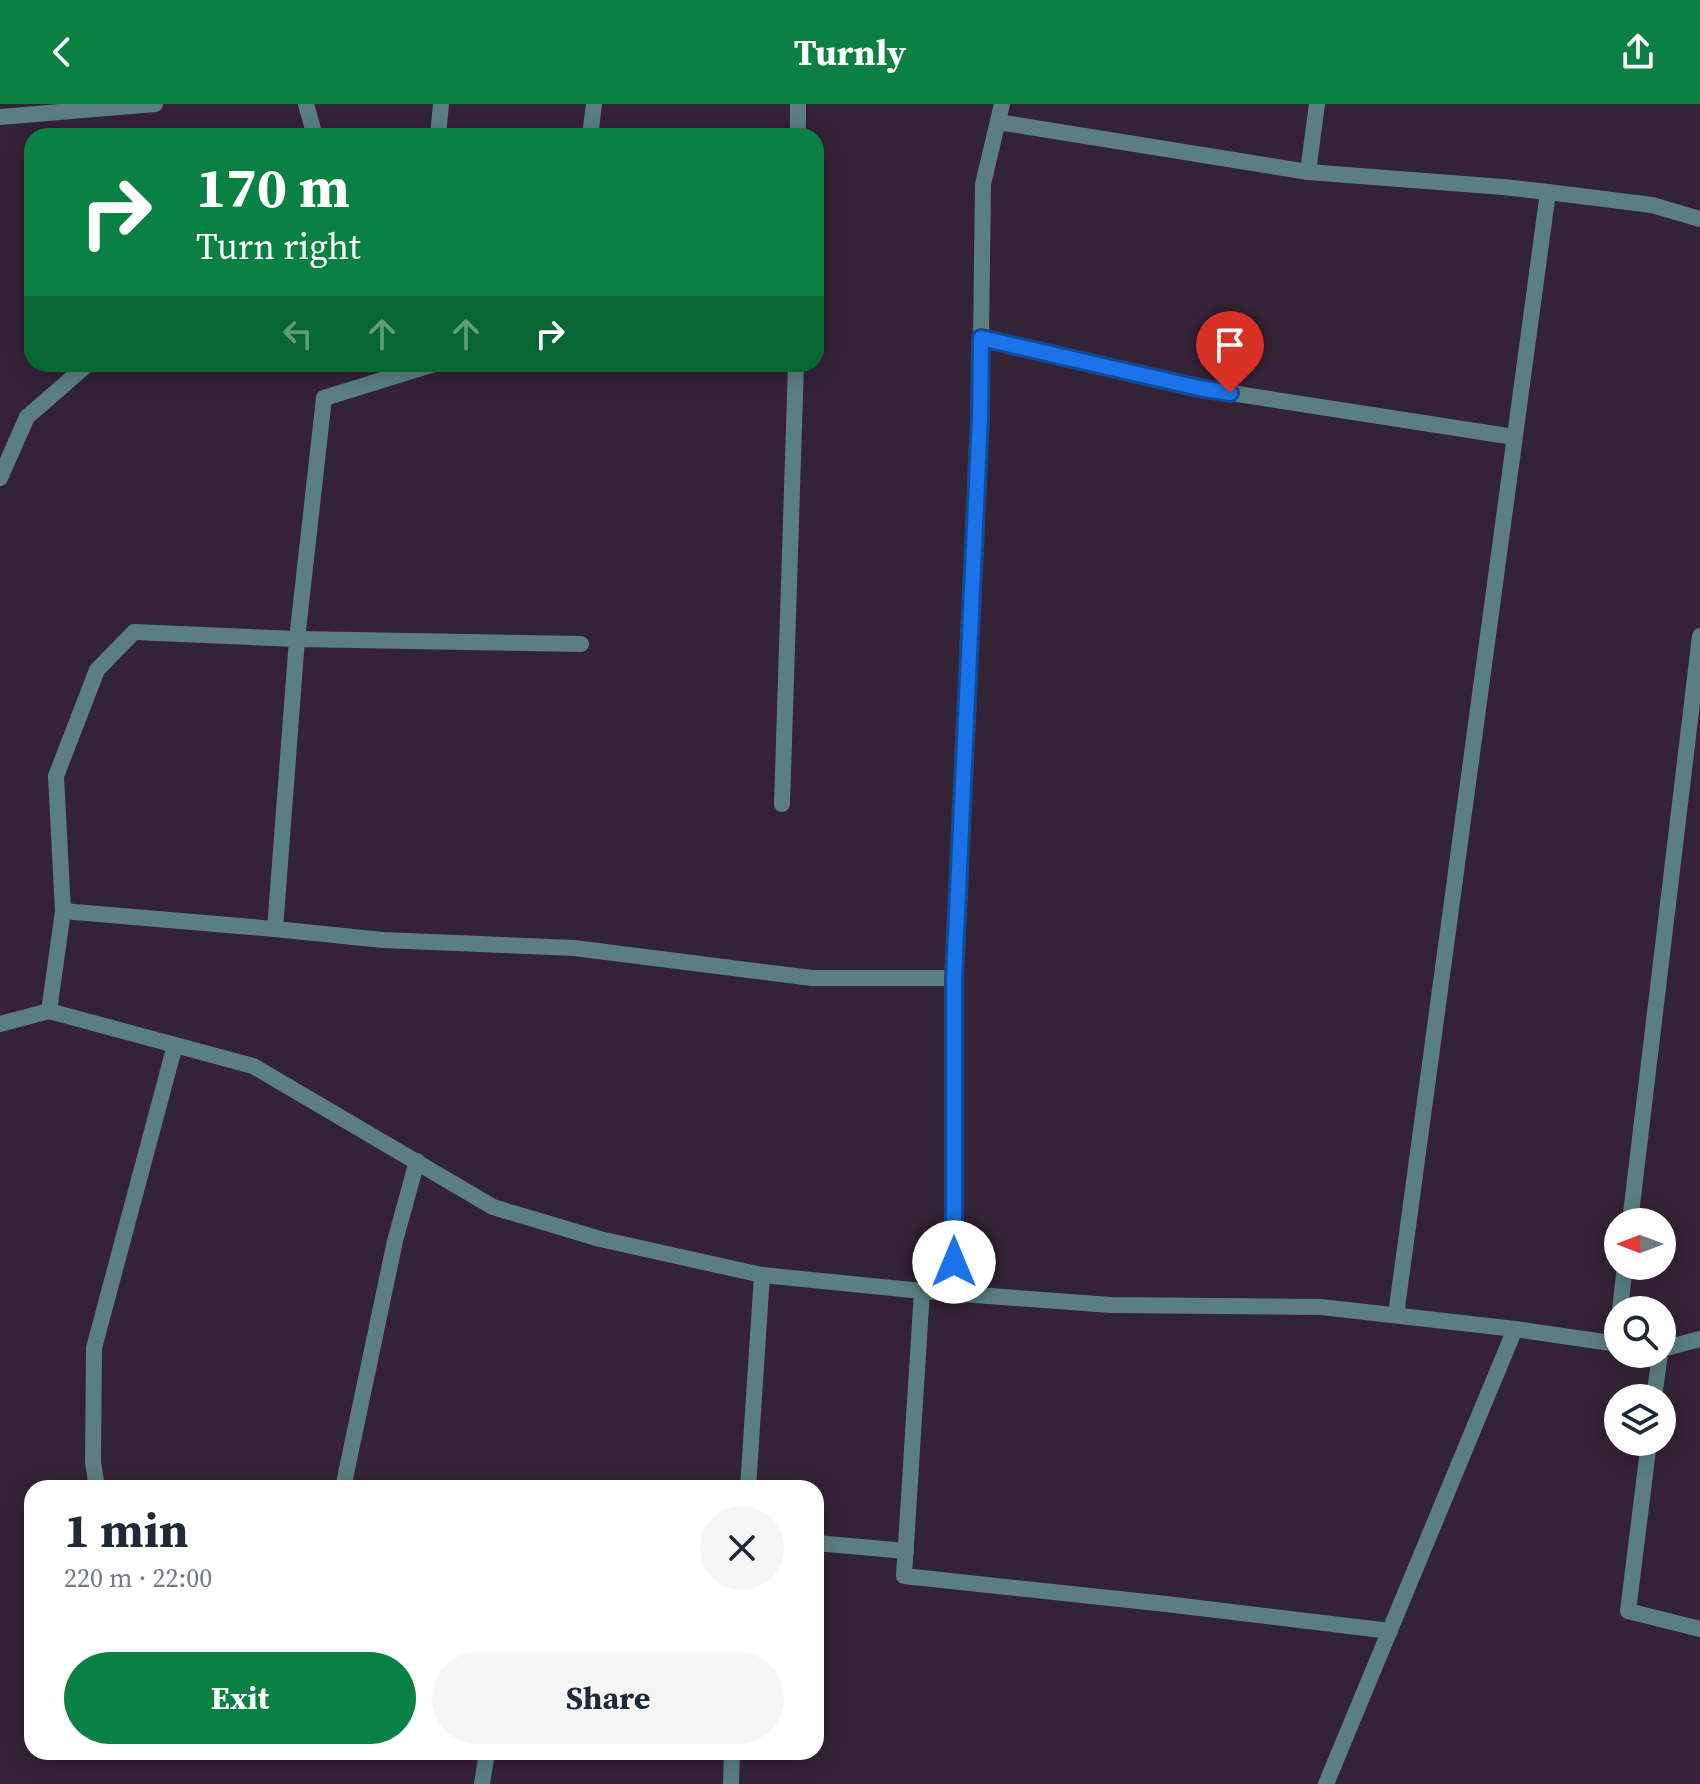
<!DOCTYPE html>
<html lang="en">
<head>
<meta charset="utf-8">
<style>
	body { margin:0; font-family:"Source Serif 4",serif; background:#f6f6f7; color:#1f2937; height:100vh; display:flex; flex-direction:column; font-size:30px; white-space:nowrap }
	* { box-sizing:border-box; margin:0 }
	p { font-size:26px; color:#747a83 }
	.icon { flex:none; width:44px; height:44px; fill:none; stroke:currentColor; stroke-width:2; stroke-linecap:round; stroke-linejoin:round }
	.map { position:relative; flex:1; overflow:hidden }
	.side { position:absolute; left:24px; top:1376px; width:800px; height:280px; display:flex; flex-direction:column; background:#fff; border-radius:24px; box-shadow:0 4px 20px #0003 }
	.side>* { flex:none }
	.top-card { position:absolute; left:24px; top:24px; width:800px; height:244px; border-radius:24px; box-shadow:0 4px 20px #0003; background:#0b8043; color:#fff; overflow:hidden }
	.needle { width:52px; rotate:270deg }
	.tools { position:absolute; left:1604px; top:1104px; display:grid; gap:16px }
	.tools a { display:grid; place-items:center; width:72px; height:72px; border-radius:50%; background:#fff; box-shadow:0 4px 20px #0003; font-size:40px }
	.pin { position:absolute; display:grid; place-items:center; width:68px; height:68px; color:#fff; margin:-82px -34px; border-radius:50% 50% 50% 0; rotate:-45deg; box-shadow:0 0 8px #0007 }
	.pin .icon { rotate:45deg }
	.me { position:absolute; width:88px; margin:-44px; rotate:0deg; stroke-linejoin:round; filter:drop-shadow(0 0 6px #0008) }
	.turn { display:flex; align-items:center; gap:28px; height:168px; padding:0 40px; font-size:36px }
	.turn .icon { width:104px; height:104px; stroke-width:2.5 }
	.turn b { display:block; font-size:56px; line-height:68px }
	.lanes { display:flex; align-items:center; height:76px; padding:0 40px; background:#0003; justify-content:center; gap:40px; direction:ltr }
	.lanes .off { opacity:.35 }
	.round { display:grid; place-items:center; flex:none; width:84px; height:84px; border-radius:42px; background:#f6f6f7 }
	.headline { display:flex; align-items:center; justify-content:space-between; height:136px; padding:0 40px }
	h1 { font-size:48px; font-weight:700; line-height:60px }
	.cta { display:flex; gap:16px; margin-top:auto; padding:16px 40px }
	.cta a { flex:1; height:92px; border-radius:48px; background:#0b8043; color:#fff; font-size:32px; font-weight:700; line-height:92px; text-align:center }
	.cta a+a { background:#f6f6f7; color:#1f2937 }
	header { display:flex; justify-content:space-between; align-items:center; height:104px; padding:0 40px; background:#0b8043; color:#fff; font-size:36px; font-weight:700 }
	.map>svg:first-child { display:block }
</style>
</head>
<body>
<header><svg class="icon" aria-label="back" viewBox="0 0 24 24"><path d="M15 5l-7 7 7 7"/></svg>Turnly<svg class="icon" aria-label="share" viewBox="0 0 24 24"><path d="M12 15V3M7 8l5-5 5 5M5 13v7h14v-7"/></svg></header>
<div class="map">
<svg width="1700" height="1680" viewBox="0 0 1700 1680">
	<rect width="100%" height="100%" fill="#342235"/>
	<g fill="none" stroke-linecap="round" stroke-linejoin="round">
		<g stroke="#5b7f80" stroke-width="16">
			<polyline points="306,0 315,32"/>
			<polyline points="1317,0 1308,68 1503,83 1548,88 1652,101 1700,115"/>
			<polyline points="0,13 155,0"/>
			<polyline points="998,18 1308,68"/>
			<polyline points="438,32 441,0"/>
			<polyline points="590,32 594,0"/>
			<polyline points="798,32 798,0"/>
			<polyline points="981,234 1199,284 1514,333"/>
			<polyline points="0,374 27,313 88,260"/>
			<polyline points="782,700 796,260"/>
			<polyline points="63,807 56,672 97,566 134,528 297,535 324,294 434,260"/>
			<polyline points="275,825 297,535 581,540"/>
			<polyline points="49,907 63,807 275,825 383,836 574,844 812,874 954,874"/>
			<polyline points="1630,1118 1700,532"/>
			<polyline points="922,1187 904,1472 1166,1500 1390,1527"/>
			<polyline points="954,1189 954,874 980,314 983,80 1002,0"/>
			<polyline points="1620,1206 1625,1162"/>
			<polyline points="1396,1211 1548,88"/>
			<polyline points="1616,1239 1618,1224"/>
			<polyline points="1654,1294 1660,1250"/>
			<polyline points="1649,1338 1628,1507 1700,1525"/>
			<polyline points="97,1384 93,1358 94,1244 175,941"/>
			<polyline points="343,1384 395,1137 417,1057"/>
			<polyline points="748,1384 762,1171"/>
			<polyline points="816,1439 906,1447"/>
			<polyline points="482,1680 487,1648 482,1648"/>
			<polyline points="731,1680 732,1648"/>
			<polyline points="1326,1680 1515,1225"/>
		</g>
		<g stroke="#5b7f80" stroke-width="16">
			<polyline points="0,920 49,907 253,962 493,1103 600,1135 762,1171 922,1187 1111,1201 1321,1203 1515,1225 1618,1240"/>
			<polyline points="1662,1245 1700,1235"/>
		</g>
	</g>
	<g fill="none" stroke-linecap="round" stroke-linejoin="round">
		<defs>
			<polyline id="route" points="954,1158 954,874 980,314 981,234 1199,284 1230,289"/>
		</defs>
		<use href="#route" stroke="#114b97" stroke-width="20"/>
		<use href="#route" stroke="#1a73e8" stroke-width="14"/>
	</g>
</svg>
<div class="tools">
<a><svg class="needle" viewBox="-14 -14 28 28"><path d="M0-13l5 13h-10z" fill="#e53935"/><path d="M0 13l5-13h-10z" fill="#747a83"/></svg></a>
<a><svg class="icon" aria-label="search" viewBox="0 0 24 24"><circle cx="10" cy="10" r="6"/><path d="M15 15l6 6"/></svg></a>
<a><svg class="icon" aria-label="layers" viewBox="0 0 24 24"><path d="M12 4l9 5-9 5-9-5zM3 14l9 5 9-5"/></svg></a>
</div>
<div class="pin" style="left:1230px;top:289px;background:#d93025"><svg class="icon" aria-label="arrive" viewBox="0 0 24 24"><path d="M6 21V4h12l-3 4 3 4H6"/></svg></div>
<svg class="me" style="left:954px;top:1158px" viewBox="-20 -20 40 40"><circle r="19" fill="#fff"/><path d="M0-13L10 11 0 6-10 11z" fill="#1a73e8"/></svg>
<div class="top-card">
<div class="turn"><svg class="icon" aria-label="right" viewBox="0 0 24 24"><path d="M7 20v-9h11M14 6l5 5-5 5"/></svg><div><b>170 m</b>Turn right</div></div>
<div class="lanes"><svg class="icon off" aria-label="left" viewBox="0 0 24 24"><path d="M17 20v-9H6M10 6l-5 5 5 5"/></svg><svg class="icon off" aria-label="ahead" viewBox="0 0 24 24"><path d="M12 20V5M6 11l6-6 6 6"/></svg><svg class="icon off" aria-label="ahead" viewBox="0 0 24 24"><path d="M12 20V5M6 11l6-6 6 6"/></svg><svg class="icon" aria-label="right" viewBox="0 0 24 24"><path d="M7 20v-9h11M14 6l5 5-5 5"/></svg></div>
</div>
<section class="side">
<div class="headline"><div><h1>1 min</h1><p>220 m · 22:00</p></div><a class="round"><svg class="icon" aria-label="close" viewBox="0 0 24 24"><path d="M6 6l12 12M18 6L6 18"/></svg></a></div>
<div class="cta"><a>Exit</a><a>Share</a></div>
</section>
</div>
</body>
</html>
